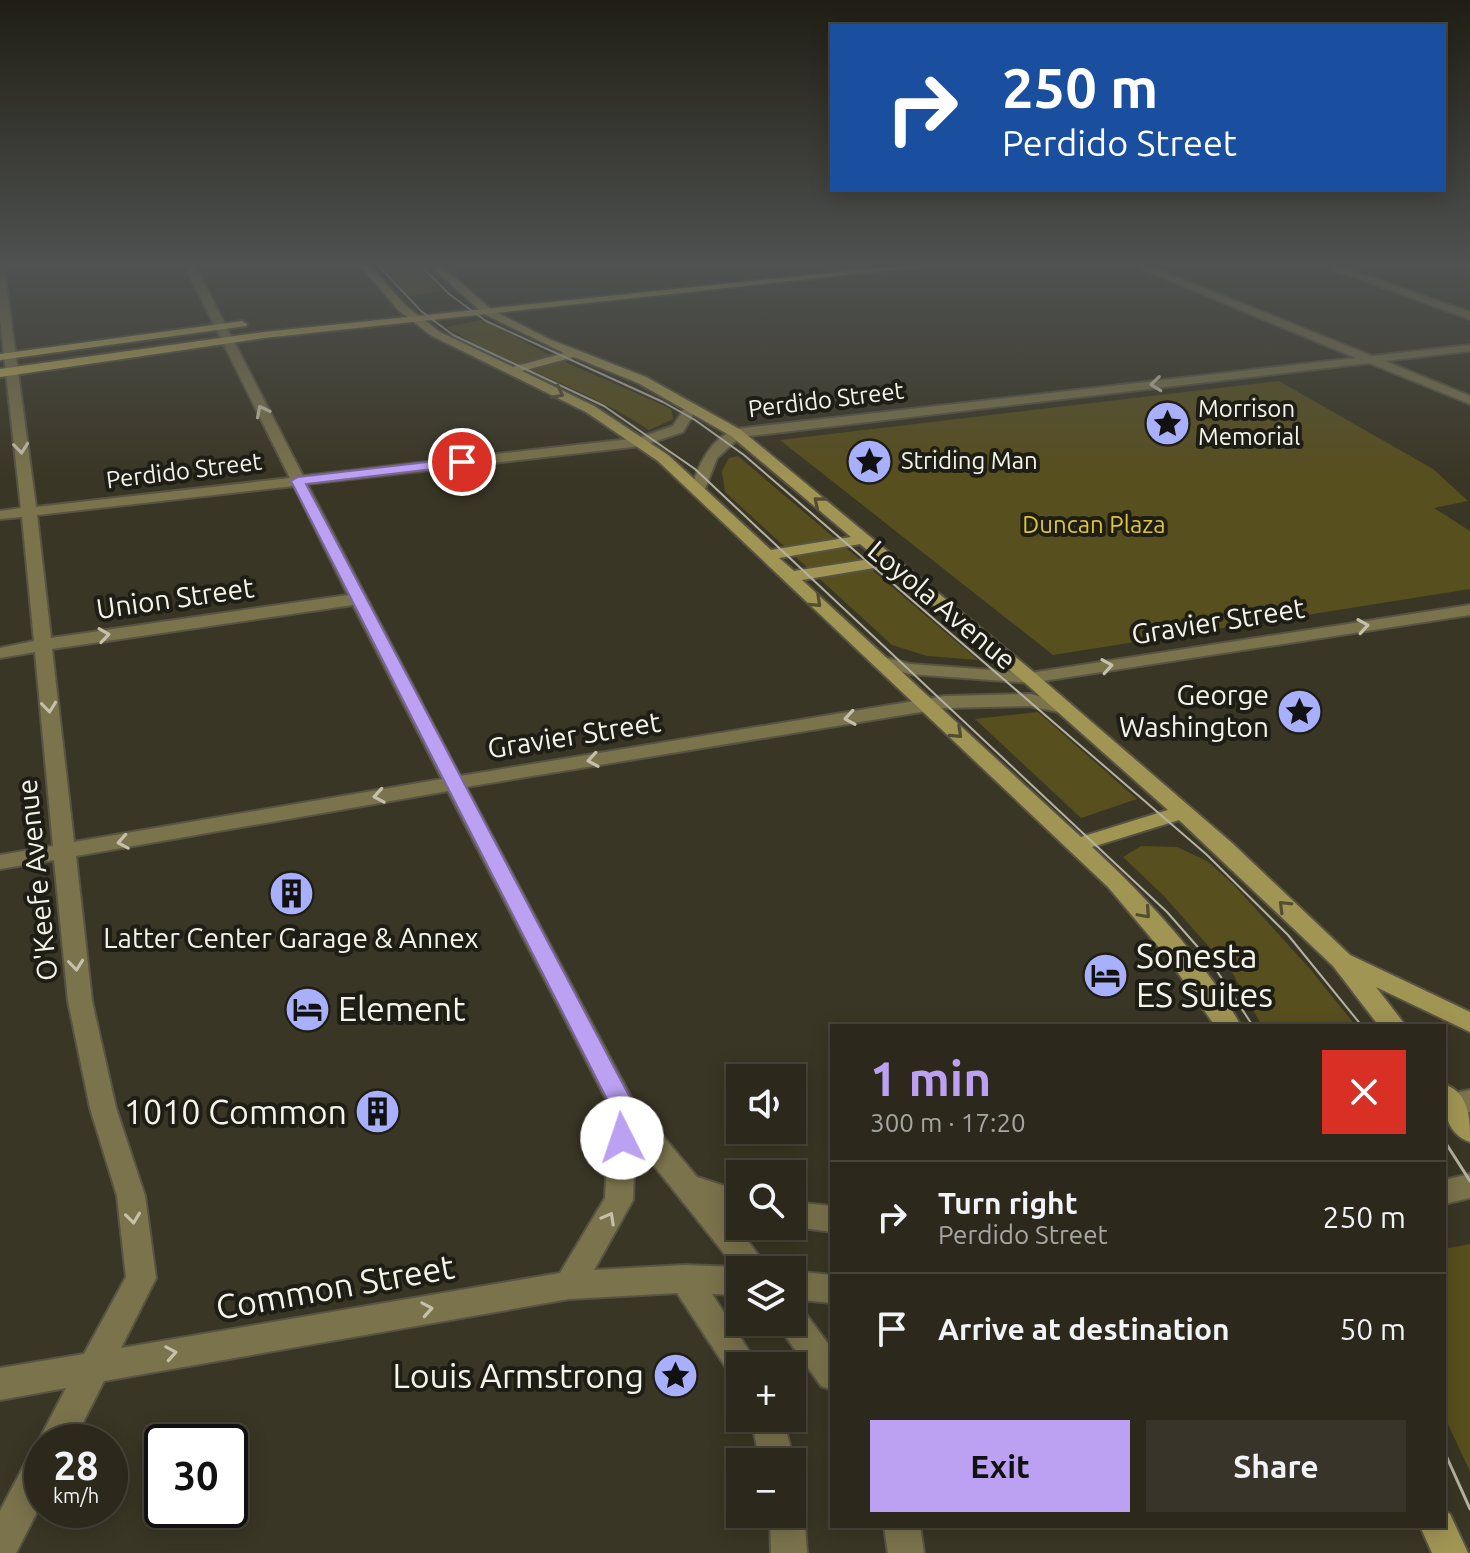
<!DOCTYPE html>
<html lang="en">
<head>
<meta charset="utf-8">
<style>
	body { margin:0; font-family:Ubuntu,sans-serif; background:#383429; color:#f1f3f6; height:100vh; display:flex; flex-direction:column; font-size:30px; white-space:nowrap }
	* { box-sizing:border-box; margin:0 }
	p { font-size:26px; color:#a6a6a3 }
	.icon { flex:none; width:44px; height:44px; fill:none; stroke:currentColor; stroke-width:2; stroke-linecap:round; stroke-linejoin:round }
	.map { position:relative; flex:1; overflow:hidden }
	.details { position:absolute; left:830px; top:1024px; width:616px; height:504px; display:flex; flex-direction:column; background:#2c281c; border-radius:0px; box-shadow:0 4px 20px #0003,0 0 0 2px #48443b }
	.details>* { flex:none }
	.hud { position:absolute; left:830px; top:24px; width:616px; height:168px; border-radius:0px; box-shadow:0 4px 20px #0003,0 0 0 2px #48443b; background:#1a4fa0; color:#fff; overflow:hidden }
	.controls { position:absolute; left:726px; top:1064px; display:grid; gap:16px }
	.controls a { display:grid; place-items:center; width:80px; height:80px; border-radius:0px; background:#2c281c; box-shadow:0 4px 20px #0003,0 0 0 2px #48443b; font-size:40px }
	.speed { position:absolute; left:24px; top:1424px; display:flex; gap:16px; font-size:40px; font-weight:700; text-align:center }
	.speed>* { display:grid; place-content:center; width:104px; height:104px; border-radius:50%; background:#2c281c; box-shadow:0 4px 20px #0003,0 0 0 2px #48443b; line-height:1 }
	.speed small { font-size:20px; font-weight:400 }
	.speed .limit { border:4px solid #111; border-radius:12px; background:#fff; color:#111 }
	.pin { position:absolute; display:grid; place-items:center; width:68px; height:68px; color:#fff; margin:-34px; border:4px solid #fff; border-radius:50%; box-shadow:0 2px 8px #0007 }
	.me { position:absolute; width:88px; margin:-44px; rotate:356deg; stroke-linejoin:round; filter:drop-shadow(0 0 6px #0008) }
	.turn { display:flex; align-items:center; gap:28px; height:168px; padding:0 40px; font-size:36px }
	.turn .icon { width:104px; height:104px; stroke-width:2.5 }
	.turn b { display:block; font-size:56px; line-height:68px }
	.round { display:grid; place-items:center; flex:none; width:84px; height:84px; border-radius:0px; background:#383429 }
	.head { display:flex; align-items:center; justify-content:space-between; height:136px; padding:0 40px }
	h1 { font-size:48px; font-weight:600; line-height:60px; color:#bca0f2 }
	.cta { display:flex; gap:16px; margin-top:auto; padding:16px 40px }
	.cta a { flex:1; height:92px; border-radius:0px; background:#bca0f2; color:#111; font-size:32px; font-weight:600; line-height:92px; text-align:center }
	.cta a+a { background:#383429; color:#f1f3f6 }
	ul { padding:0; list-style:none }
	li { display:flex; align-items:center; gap:24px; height:112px; padding:0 40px; border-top:2px solid #48443b }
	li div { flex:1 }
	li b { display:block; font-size:30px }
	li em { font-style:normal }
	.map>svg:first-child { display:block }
</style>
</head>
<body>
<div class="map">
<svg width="1470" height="1553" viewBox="0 0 1470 1553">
	<rect width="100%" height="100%" fill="#3a3625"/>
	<g fill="#584f1e">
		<polygon points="381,264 415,264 443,291 410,296"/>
		<path d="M486,319C543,357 609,379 671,409L673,419L649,430C586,388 511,367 446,327Z"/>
		<polygon points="1279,381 1433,469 1468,501 1434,508 1470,531 1470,589 1053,655 780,440"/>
		<polygon points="738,456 978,660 927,656 892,645 725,492 722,471 729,458"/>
		<polygon points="1038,712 1137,799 1081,818 975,719"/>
		<polygon points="1141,846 1177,847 1207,861 1233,884 1310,969 1356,1026 1262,1026 1233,974 1164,896 1123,857"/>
		<polygon points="1470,1244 1470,1471 1444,1416 1444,1249"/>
	</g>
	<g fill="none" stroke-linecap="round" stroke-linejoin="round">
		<defs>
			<g id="minor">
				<path d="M184,264H194L303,476L639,438L673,426L688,403L698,406L683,432L641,446L307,484L460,776L945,696L1030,694L1070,703L1072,707L1063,713L1030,706L945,708L466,787L632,1099L697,1177L740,1191V1215L724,1210L770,1270H740V1295L712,1294L759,1366H740V1380L732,1377L677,1293L569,1299L104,1381L73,1442H42V1502L16,1553H0V1511L30,1454L41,1449L38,1442L66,1388L0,1400V1368L84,1354L126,1277L117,1196L90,1108L68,1001L54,860L0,869V855L53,846L35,652L0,658V648L34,641L22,517L0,519V511L21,508L0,319V272L5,275L36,507L290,478ZM294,486L348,595L51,638L37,515ZM353,605L442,779L74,842L52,649ZM448,791L610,1107L605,1198L560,1273L121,1348L156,1278L145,1196L116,1108L92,1001L76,856ZM635,1142L735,1267L685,1265L594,1270L633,1200Z"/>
				<path d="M1130,264H1144L1372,356L1470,345V351L1385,361L1470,396V404L1369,363L740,437L717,458L703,494H693L691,491C697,466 711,438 736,429L1356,358Z"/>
				<polygon points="1318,264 1332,264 1470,312 1470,319"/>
				<polygon points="1470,605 1470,615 1030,683 910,674 873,665 870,661 879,656 910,664 1030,673"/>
				<polygon points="792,1202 832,1206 832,1232 788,1226 792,1226"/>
				<polygon points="792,1271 832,1275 832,1303 792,1299"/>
				<polygon points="792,1306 803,1310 832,1349 832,1390 821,1386 781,1330 777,1322 792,1322"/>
				<polygon points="751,1418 783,1418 794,1462 792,1467 792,1462 760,1462"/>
				<polygon points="792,1499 799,1502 804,1514 807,1553 771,1553 770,1514 792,1514"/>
				<polygon points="884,1526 920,1526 924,1553 888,1553"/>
			</g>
			<g id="tertiary">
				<polygon points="1470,1090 1470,1112 1444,1117 1444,1095"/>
				<polygon points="1470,1174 1470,1198 1444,1204 1444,1180"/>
			</g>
			<g id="secondary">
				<path d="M359,264H369L406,306L440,332L513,367L564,353L484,314L428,264H439L492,310L549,339L646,377L741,430L1036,674L1232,843L1350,955L1470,1012V1032L1376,987L1406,1026H1379L1333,966L1179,820L1092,847C1148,899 1204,959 1241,1026H1215L1167,957L1108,887L658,461L586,412L432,336L398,310ZM574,357L638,383L731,436L851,537L771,550L668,455L594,406L522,371ZM860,544L877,558L794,571L779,558ZM886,566L1024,682L1168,810L1081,837L802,580Z"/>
				<path d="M1444,1084C1470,1093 1470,1119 1470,1142C1444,1133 1444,1108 1444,1084Z"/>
				<polygon points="1444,1511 1450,1514 1468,1553 1432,1553 1420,1526 1444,1526"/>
			</g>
			<g id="primary">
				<polygon points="915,264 948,264 264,338 0,377 0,369 264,332"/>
				<polygon points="242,321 247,324 246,326 0,360 0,354"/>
			</g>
		</defs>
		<use href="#minor" stroke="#585444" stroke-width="4"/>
		<use href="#tertiary" stroke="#585444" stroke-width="4"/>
		<use href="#secondary" stroke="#585444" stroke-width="4"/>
		<use href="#primary" stroke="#585444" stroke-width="4"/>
		<use href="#minor" fill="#7b734c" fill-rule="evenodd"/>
		<use href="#tertiary" fill="#7b734c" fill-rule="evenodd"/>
		<use href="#secondary" fill="#a19554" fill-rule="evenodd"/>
		<use href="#primary" fill="#bfae59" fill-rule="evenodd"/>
		<g stroke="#b5b2a5" stroke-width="2">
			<polyline points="377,264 421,311 453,335 604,406 695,469 1167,912 1211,962 1253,1026"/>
			<polyline points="419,264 449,294 486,321 663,402 695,420 744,455 1206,854 1288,935 1362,1026"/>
			<polyline points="1444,1141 1448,1147"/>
		</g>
		<g stroke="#b5b2a5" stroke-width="3">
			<polyline points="1447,1145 1470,1181"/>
			<polyline points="1444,1451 1470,1509"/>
		</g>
	</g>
	<defs><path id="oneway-chevron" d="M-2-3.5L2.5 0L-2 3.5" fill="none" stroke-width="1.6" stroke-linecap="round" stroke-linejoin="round" transform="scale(2)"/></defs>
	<g stroke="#c5c0aa">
		<use href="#oneway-chevron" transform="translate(1156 384) rotate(174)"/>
		<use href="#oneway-chevron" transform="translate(262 411) rotate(-117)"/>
		<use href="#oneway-chevron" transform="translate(21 448) rotate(84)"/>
		<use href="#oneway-chevron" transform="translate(1363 626) rotate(-9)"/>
		<use href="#oneway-chevron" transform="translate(104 635) rotate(-8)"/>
		<use href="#oneway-chevron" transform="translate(1107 666) rotate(-9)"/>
		<use href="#oneway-chevron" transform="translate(49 707) rotate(84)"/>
		<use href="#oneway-chevron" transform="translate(850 718) rotate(171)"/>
		<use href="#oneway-chevron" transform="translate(593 760) rotate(171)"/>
		<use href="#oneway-chevron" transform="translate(379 796) rotate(170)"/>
		<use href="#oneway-chevron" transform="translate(123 842) rotate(170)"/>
		<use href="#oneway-chevron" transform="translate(76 965) rotate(84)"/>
		<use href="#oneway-chevron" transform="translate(133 1218) rotate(83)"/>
		<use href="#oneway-chevron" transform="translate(609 1218) rotate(-61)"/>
		<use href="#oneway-chevron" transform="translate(427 1309) rotate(-10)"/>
		<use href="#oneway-chevron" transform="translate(171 1353) rotate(-10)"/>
	</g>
	<g stroke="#534e2f">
		<use href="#oneway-chevron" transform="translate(558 393) rotate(27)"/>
		<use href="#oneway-chevron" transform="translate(819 502) rotate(-140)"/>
		<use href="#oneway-chevron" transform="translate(816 602) rotate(43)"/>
		<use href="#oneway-chevron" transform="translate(957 733) rotate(43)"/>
		<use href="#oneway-chevron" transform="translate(1284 906) rotate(-135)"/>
		<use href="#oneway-chevron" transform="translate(1145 913) rotate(48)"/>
	</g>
	<linearGradient id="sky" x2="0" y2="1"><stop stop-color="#201e14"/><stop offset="0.55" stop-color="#4f5251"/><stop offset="1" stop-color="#4f5251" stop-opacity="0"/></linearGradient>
	<rect width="1470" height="481" fill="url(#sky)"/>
	<polygon fill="#bca0f2" stroke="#7a689d" stroke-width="2" points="462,458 466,459 466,465 306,484 635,1107 634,1138 630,1145 622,1148 613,1145 609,1138 611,1107 291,481 298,477"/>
	<defs>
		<symbol id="sight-disc" viewBox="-11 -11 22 22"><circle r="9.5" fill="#a8b0fc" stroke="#1f1e16"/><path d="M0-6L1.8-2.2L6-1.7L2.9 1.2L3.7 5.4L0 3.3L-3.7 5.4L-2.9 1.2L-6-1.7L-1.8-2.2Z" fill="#111"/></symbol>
		<symbol id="building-disc" viewBox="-11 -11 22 22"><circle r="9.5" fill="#a8b0fc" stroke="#1f1e16"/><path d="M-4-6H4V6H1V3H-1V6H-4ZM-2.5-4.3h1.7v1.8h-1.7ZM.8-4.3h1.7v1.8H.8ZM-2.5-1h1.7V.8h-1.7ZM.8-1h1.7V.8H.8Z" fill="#111"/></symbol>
		<symbol id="hotel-disc" viewBox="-11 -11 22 22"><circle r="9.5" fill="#a8b0fc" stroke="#1f1e16"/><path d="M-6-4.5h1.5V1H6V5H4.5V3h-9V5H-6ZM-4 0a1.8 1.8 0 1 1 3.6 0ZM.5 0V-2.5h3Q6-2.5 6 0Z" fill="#111"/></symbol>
	</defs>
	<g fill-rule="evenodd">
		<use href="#sight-disc" x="1142" y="398" width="51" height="51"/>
		<use href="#sight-disc" x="844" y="436" width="51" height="51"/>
		<use href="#sight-disc" x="1274" y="686" width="51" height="51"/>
		<use href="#building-disc" x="266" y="868" width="51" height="51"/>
		<use href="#hotel-disc" x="1080" y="950" width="51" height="51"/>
		<use href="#hotel-disc" x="282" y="984" width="51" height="51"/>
		<use href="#building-disc" x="352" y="1086" width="51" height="51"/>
		<use href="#sight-disc" x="650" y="1350" width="51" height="51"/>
	</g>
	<g text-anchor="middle" stroke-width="8" stroke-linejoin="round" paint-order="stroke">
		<g font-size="24" fill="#f6f4e9" stroke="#1f1e16">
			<text transform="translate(826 400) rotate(-7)" y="8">Perdido Street</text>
			<text transform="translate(184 471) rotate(-7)" y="8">Perdido Street</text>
		</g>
		<g font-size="24" fill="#f6f4e9" stroke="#1f1e16" text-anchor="start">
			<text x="1198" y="417">Morrison<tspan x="1198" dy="28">Memorial</tspan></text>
			<text x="901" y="469">Striding Man</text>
		</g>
		<g font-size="24" fill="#dfc531" stroke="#1f1e16">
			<text x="1094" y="533">Duncan Plaza</text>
		</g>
		<g font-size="28" fill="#f6f4e9" stroke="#1f1e16">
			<text transform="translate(175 598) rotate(-8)" y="10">Union Street</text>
			<text transform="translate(942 605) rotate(40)" y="10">Loyola Avenue</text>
			<text transform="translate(1218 621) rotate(-9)" y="10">Gravier Street</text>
			<text transform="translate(574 735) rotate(-9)" y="10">Gravier Street</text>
			<text transform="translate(37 880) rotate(-96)" y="10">O'Keefe Avenue</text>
		</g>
		<g font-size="28" fill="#f6f4e9" stroke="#1f1e16" text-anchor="end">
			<text x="1269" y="705">George<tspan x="1269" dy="32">Washington</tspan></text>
			<text x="291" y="948" text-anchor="middle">Latter Center Garage &amp; Annex</text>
		</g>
		<g font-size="34" fill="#f6f4e9" stroke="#1f1e16" text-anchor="start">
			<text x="1136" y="968">Sonesta<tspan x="1136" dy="39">ES Suites</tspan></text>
			<text x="338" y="1021">Element</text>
			<text x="347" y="1124" text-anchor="end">1010 Common</text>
			<text x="644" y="1388" text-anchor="end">Louis Armstrong</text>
		</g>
		<g font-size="34" fill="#f6f4e9" stroke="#1f1e16">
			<text transform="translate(335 1287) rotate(-10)" y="12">Common Street</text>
		</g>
	</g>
</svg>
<div class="controls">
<a><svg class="icon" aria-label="sound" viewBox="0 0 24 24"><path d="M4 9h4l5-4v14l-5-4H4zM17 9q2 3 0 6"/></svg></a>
<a><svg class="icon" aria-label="search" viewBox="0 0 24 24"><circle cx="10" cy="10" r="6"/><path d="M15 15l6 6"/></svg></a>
<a><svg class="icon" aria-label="layers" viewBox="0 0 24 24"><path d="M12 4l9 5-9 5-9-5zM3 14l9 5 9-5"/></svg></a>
<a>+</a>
<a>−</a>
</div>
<div class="speed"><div>28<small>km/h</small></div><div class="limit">30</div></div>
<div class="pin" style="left:462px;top:462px;background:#d93025"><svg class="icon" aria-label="arrive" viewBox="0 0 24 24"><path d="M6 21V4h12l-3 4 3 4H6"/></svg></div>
<svg class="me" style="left:622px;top:1138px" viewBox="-20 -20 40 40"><circle r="19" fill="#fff"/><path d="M0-13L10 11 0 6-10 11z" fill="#bca0f2"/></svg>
<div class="hud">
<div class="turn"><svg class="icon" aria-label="right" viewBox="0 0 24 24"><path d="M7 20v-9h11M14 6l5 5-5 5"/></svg><div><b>250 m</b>Perdido Street</div></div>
</div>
<section class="details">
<div class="head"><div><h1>1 min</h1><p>300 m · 17:20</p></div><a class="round" style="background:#d93025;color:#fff"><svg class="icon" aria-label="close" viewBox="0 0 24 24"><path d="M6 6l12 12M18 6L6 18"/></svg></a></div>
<ul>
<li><svg class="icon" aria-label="right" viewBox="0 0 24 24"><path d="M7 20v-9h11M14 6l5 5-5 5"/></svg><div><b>Turn right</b><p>Perdido Street</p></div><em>250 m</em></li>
<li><svg class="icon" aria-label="arrive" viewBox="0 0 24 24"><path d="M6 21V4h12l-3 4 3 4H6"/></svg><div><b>Arrive at destination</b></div><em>50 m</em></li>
</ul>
<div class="cta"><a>Exit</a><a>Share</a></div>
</section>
</div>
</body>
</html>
